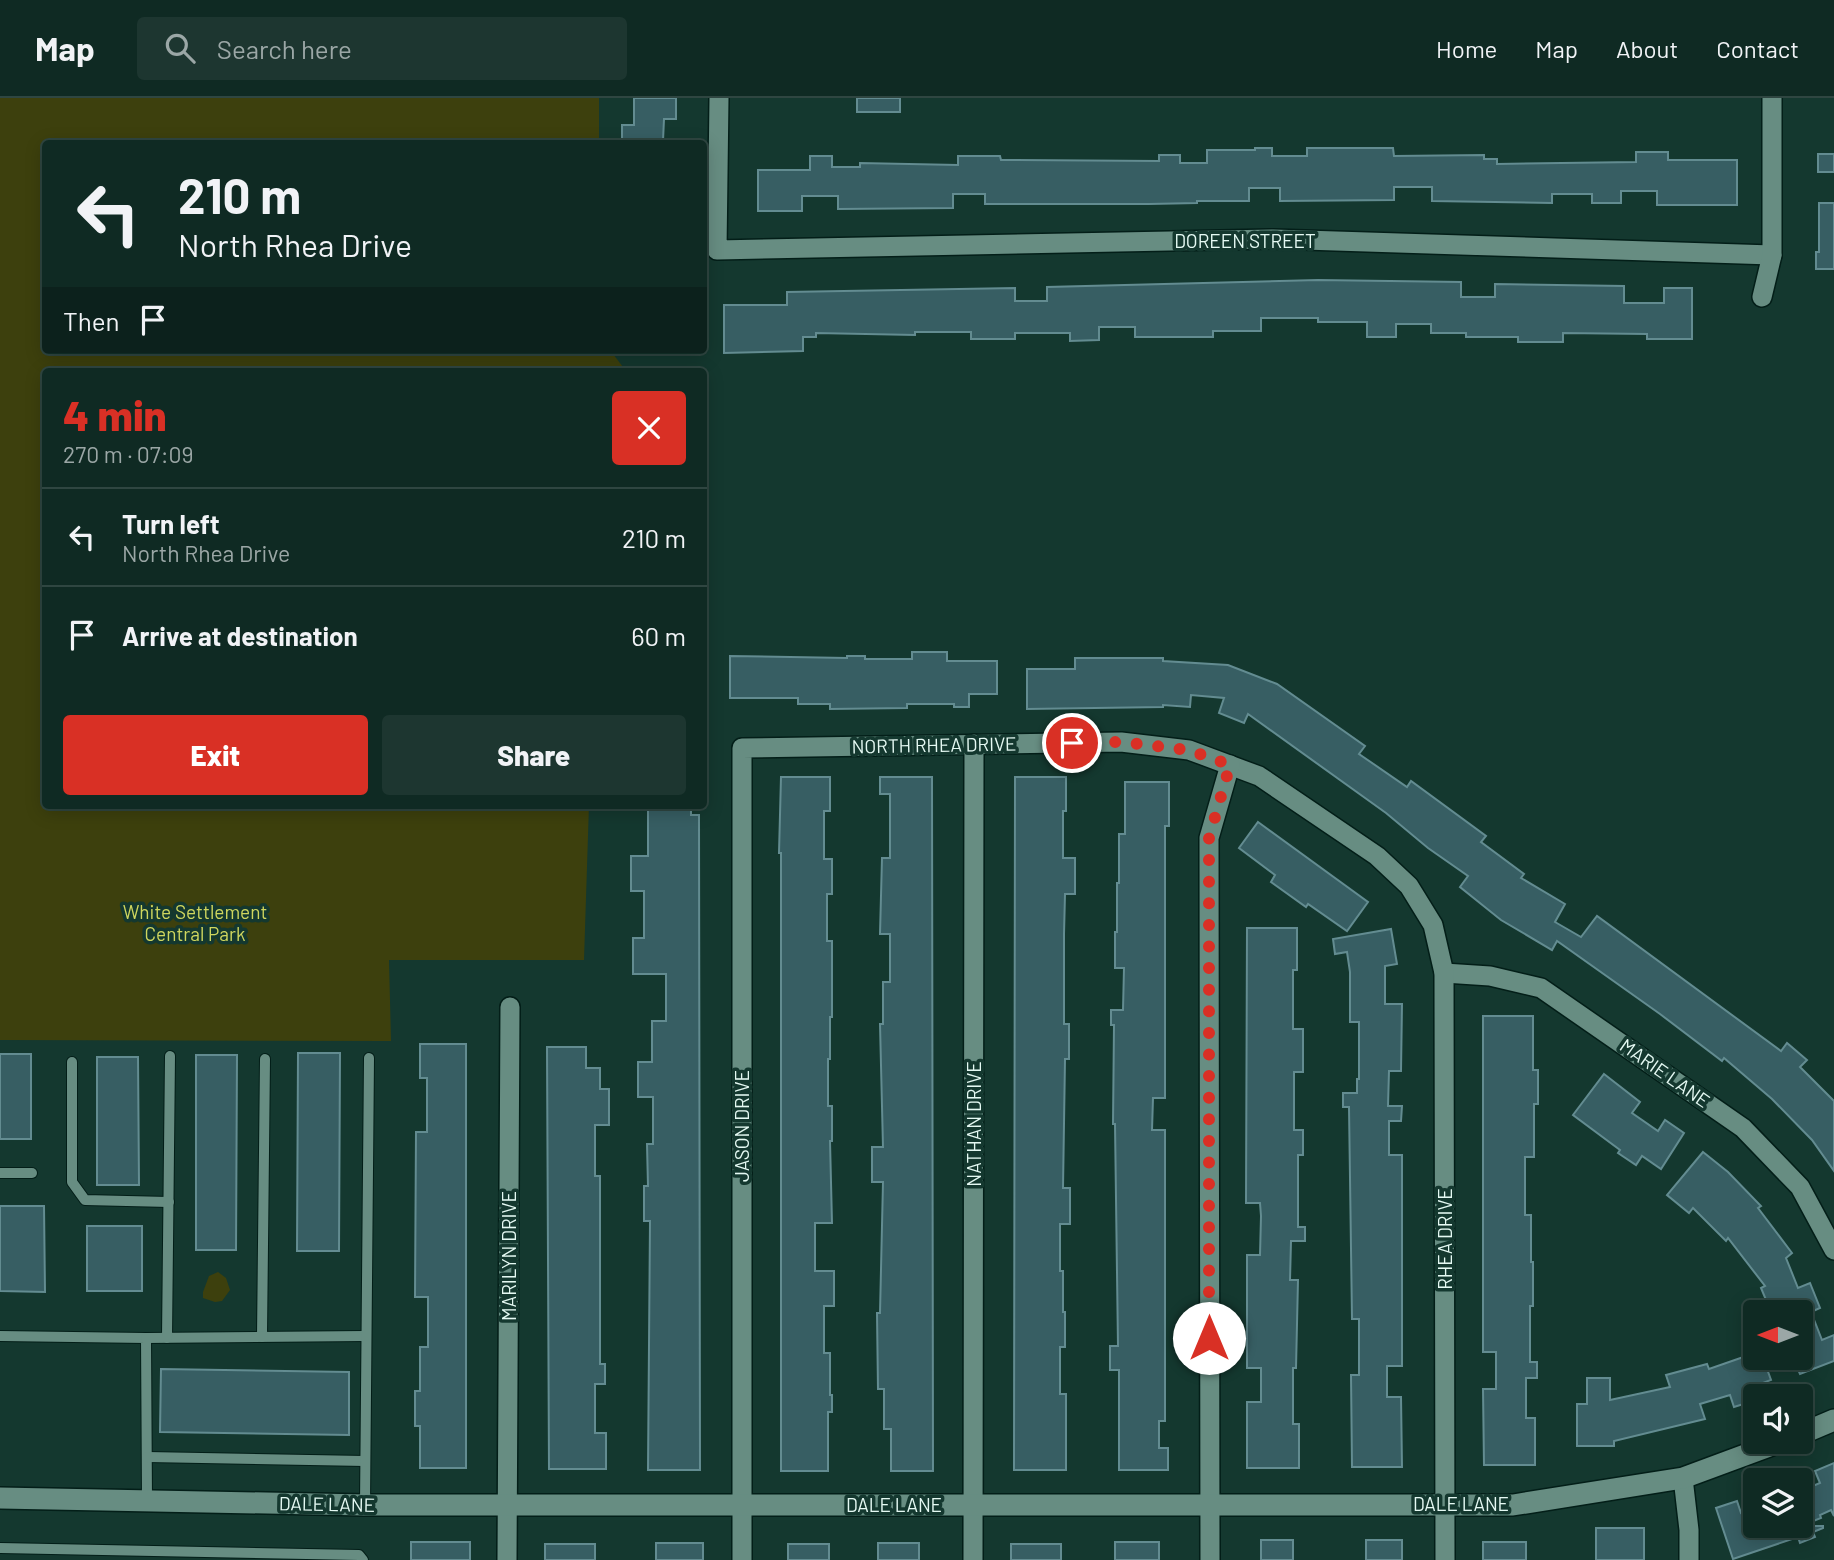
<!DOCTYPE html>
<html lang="en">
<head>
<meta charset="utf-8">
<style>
	body { margin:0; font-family:Barlow,sans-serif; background:#1d3630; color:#f1f3f6; height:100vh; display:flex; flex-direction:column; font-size:26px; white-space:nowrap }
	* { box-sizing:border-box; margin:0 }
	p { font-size:23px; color:#9ba7a6 }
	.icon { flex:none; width:38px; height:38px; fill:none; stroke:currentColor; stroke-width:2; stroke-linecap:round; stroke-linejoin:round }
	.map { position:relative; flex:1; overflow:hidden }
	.sheet { position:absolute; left:42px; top:270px; width:665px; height:441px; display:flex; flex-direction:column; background:#0f2a23; border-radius:7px; box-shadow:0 4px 18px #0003,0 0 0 2px #2f4641 }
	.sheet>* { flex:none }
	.top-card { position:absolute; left:42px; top:42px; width:665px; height:214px; border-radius:7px; box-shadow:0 4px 18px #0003,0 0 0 2px #2f4641; background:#0f2a23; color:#f1f3f6; overflow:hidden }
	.needle { width:46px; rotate:270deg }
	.controls { position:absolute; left:1743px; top:1202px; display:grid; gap:14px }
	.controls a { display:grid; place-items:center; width:70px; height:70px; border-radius:7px; background:#0f2a23; box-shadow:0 4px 18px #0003,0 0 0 2px #2f4641; font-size:35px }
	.pin { position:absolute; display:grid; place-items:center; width:60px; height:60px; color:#fff; margin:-30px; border:4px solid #fff; border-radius:50%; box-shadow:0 2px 7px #0007 }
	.me { position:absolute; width:77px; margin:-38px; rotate:0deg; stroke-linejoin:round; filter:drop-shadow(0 0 5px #0008) }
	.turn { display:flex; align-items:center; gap:24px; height:147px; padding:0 21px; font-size:32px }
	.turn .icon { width:91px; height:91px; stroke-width:2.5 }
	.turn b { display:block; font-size:49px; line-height:60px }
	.then { display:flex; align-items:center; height:66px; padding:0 21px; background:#0003; gap:14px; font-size:26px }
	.round { display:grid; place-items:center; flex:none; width:74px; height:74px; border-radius:7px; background:#1d3630 }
	.summary { display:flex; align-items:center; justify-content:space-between; height:119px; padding:0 21px }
	h1 { font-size:42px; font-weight:800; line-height:52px; color:#d93025 }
	.button { display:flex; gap:14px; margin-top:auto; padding:14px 21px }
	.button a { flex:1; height:80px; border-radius:7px; background:#d93025; color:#fff; font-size:28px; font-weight:800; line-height:80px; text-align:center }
	.button a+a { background:#1d3630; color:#f1f3f6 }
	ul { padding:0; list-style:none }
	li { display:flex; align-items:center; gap:21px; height:98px; padding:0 21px; border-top:2px solid #2f4641 }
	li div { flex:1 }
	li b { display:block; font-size:26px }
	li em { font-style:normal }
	header { display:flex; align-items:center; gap:42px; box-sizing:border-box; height:98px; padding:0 35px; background:#0f2a23; border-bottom:2px solid #2f4641 }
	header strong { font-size:33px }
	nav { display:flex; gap:38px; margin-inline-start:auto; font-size:24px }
	.search { width:490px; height:63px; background:#1d3630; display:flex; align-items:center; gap:18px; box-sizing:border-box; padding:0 24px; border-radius:7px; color:#9ba7a6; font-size:26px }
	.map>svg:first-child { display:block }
</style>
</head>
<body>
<header>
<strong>Map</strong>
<div class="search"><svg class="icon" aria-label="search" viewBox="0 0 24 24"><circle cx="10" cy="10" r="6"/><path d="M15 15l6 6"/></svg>Search here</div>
<nav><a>Home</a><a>Map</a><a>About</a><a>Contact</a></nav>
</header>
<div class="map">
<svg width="1834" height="1462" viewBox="0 0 1834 1462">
	<rect width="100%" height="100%" fill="#14382f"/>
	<g fill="#3d400d">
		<polygon points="0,0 599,0 599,45 46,46 46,252 610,252 626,273 46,273 46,707 589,707 584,862 389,862 391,943 0,942"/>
		<polygon points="218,1174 226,1180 230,1192 222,1203 215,1204 203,1200 203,1194 209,1178"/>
	</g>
	<g fill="#375e63" stroke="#638c91" stroke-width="2">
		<polygon points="634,0 676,0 676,21 664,21 663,43 622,42 622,27 634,27"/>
		<rect x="857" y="0" width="43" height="14"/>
		<polygon points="1255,50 1272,50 1272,58 1307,58 1307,50 1393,50 1394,58 1484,57 1484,61 1497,61 1497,66 1636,64 1636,54 1668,54 1668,62 1737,62 1737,107 1657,107 1657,93 1621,93 1621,105 1592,105 1592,96 1552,96 1552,105 1432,103 1432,89 1394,89 1394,102 1280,103 1280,90 1249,90 1249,103 1197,103 1197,105 1149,106 985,106 985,96 953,96 953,110 838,111 838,98 802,98 802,113 758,113 758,72 810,72 810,58 832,58 832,69 860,69 860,65 958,67 958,58 1000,58 1001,62 1159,63 1159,57 1180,57 1180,65 1207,65 1207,52 1255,52"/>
		<rect x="1818" y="56" width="16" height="18"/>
		<polygon points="1819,105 1834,105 1834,171 1816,171 1816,154 1819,154"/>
		<polygon points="1318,182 1461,184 1461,199 1495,199 1495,186 1624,188 1624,205 1664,205 1664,190 1692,190 1692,241 1647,241 1647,236 1563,235 1563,244 1518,244 1518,239 1466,239 1466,235 1431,235 1431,226 1396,226 1396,239 1367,239 1367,224 1318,224 1318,220 1261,220 1261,233 1213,233 1213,239 1135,239 1135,229 1099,229 1099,242 1070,243 1070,235 1015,235 1015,241 971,241 971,234 915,234 915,237 816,235 816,239 803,239 803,253 724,255 724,207 787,207 787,194 1015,190 1015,203 1047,203 1047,189"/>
		<polygon points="912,554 947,554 947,563 997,563 997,596 969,596 969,609 954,609 954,606 907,606 907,610 830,611 830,606 798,606 798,600 730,600 730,558 847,560 847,558 865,558 865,561 912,561"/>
		<polygon points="1075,560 1163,560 1163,563 1228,567 1277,586 1365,648 1359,656 1407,689 1411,683 1486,738 1481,744 1524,776 1521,780 1565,806 1555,824 1581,839 1597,818 1781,953 1787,945 1807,962 1800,969 1834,1003 1834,1073 1812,1042 1772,1001 1724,960 1722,963 1660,916 1557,843 1552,852 1501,822 1460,789 1468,778 1428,750 1386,715 1248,616 1244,625 1219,615 1224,600 1191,597 1190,609 1163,607 1163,609 1027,611 1027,571 1075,571"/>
		<polygon points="781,679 830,679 830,713 824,713 824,761 832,761 832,796 827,796 827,843 832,843 832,919 830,919 830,961 828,961 828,1008 832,1008 832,1043 830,1043 832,1125 815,1125 815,1173 834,1173 834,1208 824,1208 824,1255 830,1255 830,1297 832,1297 832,1314 828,1314 828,1373 781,1373 781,755 779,755"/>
		<polygon points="880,679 932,679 933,1373 891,1373 891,1331 884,1331 884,1291 878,1291 877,1215 880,1215 883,1084 872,1084 872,1049 883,1049 880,926 883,926 883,884 890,884 890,836 880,836 882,760 890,760 890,696 880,696"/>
		<polygon points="1015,679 1066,679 1066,713 1063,713 1063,760 1075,760 1075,796 1065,796 1064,836 1064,926 1069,926 1069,961 1065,961 1063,1090 1070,1090 1070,1126 1060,1126 1060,1173 1063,1173 1063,1214 1065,1214 1065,1249 1060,1249 1060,1296 1066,1296 1066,1372 1014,1372"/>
		<polygon points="1125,684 1169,684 1169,728 1165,728 1165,1000 1153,1000 1152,1032 1165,1032 1165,1323 1159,1323 1159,1350 1168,1350 1168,1372 1119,1372 1119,1272 1110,1272 1110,1248 1118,1248 1115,1026 1113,1026 1114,927 1111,927 1111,912 1123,912 1124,870 1115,870 1115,834 1117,834 1117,785 1119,785 1119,736 1125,736"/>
		<polygon points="648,707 691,707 691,717 699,717 700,1372 648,1372 650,1123 644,1123 644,1088 648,1088 647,1046 653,1046 653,999 638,999 638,964 652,964 652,923 666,923 666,876 633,876 633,840 644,840 644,793 631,793 631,758 648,758"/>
		<polygon points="1258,724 1368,804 1347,833 1308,806 1306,809 1271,784 1275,777 1239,750"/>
		<polygon points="1247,830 1297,830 1297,872 1293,872 1293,931 1303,931 1303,974 1294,974 1294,1032 1303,1032 1303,1057 1298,1057 1298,1129 1305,1129 1305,1143 1291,1143 1290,1182 1298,1182 1296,1270 1293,1270 1293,1326 1299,1326 1299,1370 1247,1370 1247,1304 1261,1304 1261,1270 1247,1270 1247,1157 1260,1157 1261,1118 1260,1105 1246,1105"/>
		<polygon points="1391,831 1397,866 1385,868 1385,906 1402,906 1401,973 1389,973 1388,1008 1402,1008 1401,1023 1389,1023 1389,1057 1402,1057 1402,1268 1387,1268 1387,1299 1401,1299 1402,1369 1352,1369 1351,1277 1359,1277 1359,1221 1352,1221 1349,1009 1343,1009 1343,995 1357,995 1357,981 1359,981 1359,924 1350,924 1350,874 1347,854 1335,856 1333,841"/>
		<polygon points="1483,918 1533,918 1533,972 1538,972 1538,1006 1534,1006 1534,1059 1525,1059 1525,1117 1531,1117 1531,1164 1533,1164 1533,1208 1530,1208 1530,1264 1537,1264 1537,1280 1526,1280 1526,1320 1535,1320 1535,1367 1484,1367 1483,1291 1496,1291 1496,1254 1483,1254"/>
		<polygon points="420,946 466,946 466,1370 420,1370 420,1328 415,1328 415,1293 420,1293 420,1249 428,1249 428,1199 415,1199 416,1034 427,1034 427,980 420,980"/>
		<polygon points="547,949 586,949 586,970 600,970 600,991 609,991 609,1027 595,1027 595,1078 600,1078 600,1266 605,1266 605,1286 595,1286 595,1335 606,1335 606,1371 549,1371"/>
		<polygon points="298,955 340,955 339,1153 297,1153"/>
		<rect x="0" y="956" width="31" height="85"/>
		<polygon points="196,957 237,957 236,1152 196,1152"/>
		<polygon points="97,959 138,959 139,1087 97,1087"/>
		<polygon points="1604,976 1640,1004 1632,1015 1658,1033 1665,1022 1684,1035 1661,1071 1642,1058 1636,1067 1618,1055 1620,1052 1573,1017"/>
		<polygon points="1703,1054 1728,1074 1761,1108 1758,1110 1792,1155 1786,1160 1798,1190 1810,1185 1820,1210 1811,1214 1822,1242 1834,1237 1834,1263 1800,1276 1793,1260 1801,1260 1801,1214 1771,1214 1761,1190 1765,1188 1728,1140 1726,1143 1693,1110 1689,1115 1667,1097"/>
		<polygon points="0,1108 44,1108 45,1194 0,1193"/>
		<rect x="87" y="1128" width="55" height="65"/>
		<polygon points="1755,1255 1755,1260 1763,1260 1771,1282 1749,1290 1753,1303 1734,1309 1730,1297 1700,1306 1705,1321 1614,1343 1614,1348 1577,1348 1577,1306 1587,1306 1587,1280 1610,1280 1610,1302 1670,1289 1666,1277 1707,1266 1709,1271"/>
		<polygon points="161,1271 349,1274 349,1337 160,1334"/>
		<polygon points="1834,1365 1834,1418 1831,1412 1820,1417 1821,1420 1801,1428 1801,1393 1820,1385 1815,1373"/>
		<polygon points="1737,1403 1741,1415 1755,1411 1755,1428 1823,1428 1823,1430 1813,1434 1815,1439 1800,1445 1798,1439 1733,1461 1716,1410"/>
		<rect x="1596" y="1430" width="48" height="32"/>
		<rect x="1261" y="1442" width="32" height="20"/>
		<rect x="1366" y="1442" width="36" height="20"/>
		<rect x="411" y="1444" width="59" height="18"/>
		<rect x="1115" y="1444" width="44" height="18"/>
		<rect x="1483" y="1444" width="43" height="18"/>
		<rect x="656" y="1445" width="47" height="17"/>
		<rect x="878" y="1445" width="41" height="17"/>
		<rect x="545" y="1446" width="50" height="16"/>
		<rect x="788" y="1446" width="41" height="16"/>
		<rect x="1011" y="1446" width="50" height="16"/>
	</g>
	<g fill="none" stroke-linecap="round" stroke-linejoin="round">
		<defs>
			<g id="lane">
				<polyline points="72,964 72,1084 85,1102 169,1104"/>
				<polyline points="0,1075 32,1075"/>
				<polyline points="0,1238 146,1240 147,1402"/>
				<polyline points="262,1239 265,961"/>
				<polyline points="146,1240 365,1238"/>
				<polyline points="167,1240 170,958"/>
				<polyline points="147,1359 365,1363"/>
				<polyline points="365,1407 369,960"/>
				<polyline points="0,1450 359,1457 363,1462"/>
			</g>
			<g id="street">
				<polyline points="719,0 717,152 1273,141 1772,157"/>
				<polyline points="1762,199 1772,157 1772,0"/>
				<polyline points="1444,875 1490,878 1541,890 1743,1030 1800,1089 1834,1152"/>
				<polyline points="1683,1380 1689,1432 1689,1462"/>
				<polyline points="507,1462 510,909"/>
				<polyline points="742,1462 742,650 1121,644 1189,652 1259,678 1377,758 1409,788 1433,827 1444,875 1445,1462"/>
				<polyline points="973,1462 974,646"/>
				<polyline points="1210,1462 1209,740 1230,667"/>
			</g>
			<g id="secondary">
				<polyline points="1801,1336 1834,1322"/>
				<polyline points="0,1400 365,1407 1513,1407 1683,1380 1780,1344"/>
			</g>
		</defs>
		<use href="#lane" stroke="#031e18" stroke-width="12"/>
		<use href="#street" stroke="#031e18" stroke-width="22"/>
		<use href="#secondary" stroke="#031e18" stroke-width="24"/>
		<use href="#lane" stroke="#678d82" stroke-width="10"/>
		<use href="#street" stroke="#678d82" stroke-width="19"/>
		<use href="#secondary" stroke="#678d82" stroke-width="21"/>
	</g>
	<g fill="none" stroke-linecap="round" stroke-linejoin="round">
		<polyline stroke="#d93025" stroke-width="12" stroke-dasharray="0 21.6" points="1072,645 1121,644 1189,652 1230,667 1209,740 1209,1240"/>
	</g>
	<g text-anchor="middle" stroke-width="7" stroke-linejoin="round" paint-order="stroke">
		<g font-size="19" fill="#e5f9f3" stroke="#14382f">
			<text x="1245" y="150">DOREEN STREET</text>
			<text transform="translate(934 647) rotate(-1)" y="7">NORTH RHEA DRIVE</text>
			<text transform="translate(1665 975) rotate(35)" y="7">MARIE LANE</text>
			<text transform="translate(974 1026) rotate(-90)" y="7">NATHAN DRIVE</text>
			<text transform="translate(742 1028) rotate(-90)" y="7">JASON DRIVE</text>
			<text transform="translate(1445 1141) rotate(-90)" y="7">RHEA DRIVE</text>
			<text transform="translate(509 1158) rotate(-90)" y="7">MARILYN DRIVE</text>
			<text transform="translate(327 1406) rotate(1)" y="7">DALE LANE</text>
			<text x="1461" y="1413">DALE LANE</text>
			<text x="894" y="1414">DALE LANE</text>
		</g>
		<g font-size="19" fill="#cfd65e" stroke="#14382f">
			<text x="195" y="821">White Settlement<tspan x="195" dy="22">Central Park</tspan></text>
		</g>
	</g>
</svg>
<div class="controls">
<a><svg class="needle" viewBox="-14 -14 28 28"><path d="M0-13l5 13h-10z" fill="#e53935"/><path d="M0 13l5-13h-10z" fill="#9ba7a6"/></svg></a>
<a><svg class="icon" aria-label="sound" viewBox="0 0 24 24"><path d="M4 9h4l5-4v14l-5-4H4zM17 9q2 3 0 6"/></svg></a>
<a><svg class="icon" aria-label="layers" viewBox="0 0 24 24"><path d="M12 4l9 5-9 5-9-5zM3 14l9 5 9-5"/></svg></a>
</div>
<div class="pin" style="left:1072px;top:645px;background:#d93025"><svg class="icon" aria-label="arrive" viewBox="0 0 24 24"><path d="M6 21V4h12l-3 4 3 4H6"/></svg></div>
<svg class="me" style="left:1209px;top:1240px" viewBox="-20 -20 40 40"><circle r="19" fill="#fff"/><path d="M0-13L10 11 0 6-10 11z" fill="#d93025"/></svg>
<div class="top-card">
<div class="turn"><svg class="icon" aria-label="left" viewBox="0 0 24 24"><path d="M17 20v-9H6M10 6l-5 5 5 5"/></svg><div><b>210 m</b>North Rhea Drive</div></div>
<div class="then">Then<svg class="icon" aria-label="arrive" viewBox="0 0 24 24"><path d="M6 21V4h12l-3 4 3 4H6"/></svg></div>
</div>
<section class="sheet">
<div class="summary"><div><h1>4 min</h1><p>270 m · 07:09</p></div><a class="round" style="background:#d93025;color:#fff"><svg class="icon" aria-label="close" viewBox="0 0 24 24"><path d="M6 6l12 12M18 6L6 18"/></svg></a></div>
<ul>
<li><svg class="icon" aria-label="left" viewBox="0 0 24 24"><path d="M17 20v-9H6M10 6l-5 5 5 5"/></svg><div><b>Turn left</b><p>North Rhea Drive</p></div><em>210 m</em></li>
<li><svg class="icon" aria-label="arrive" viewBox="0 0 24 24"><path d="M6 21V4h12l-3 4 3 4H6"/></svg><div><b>Arrive at destination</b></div><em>60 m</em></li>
</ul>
<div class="button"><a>Exit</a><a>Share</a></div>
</section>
</div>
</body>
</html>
